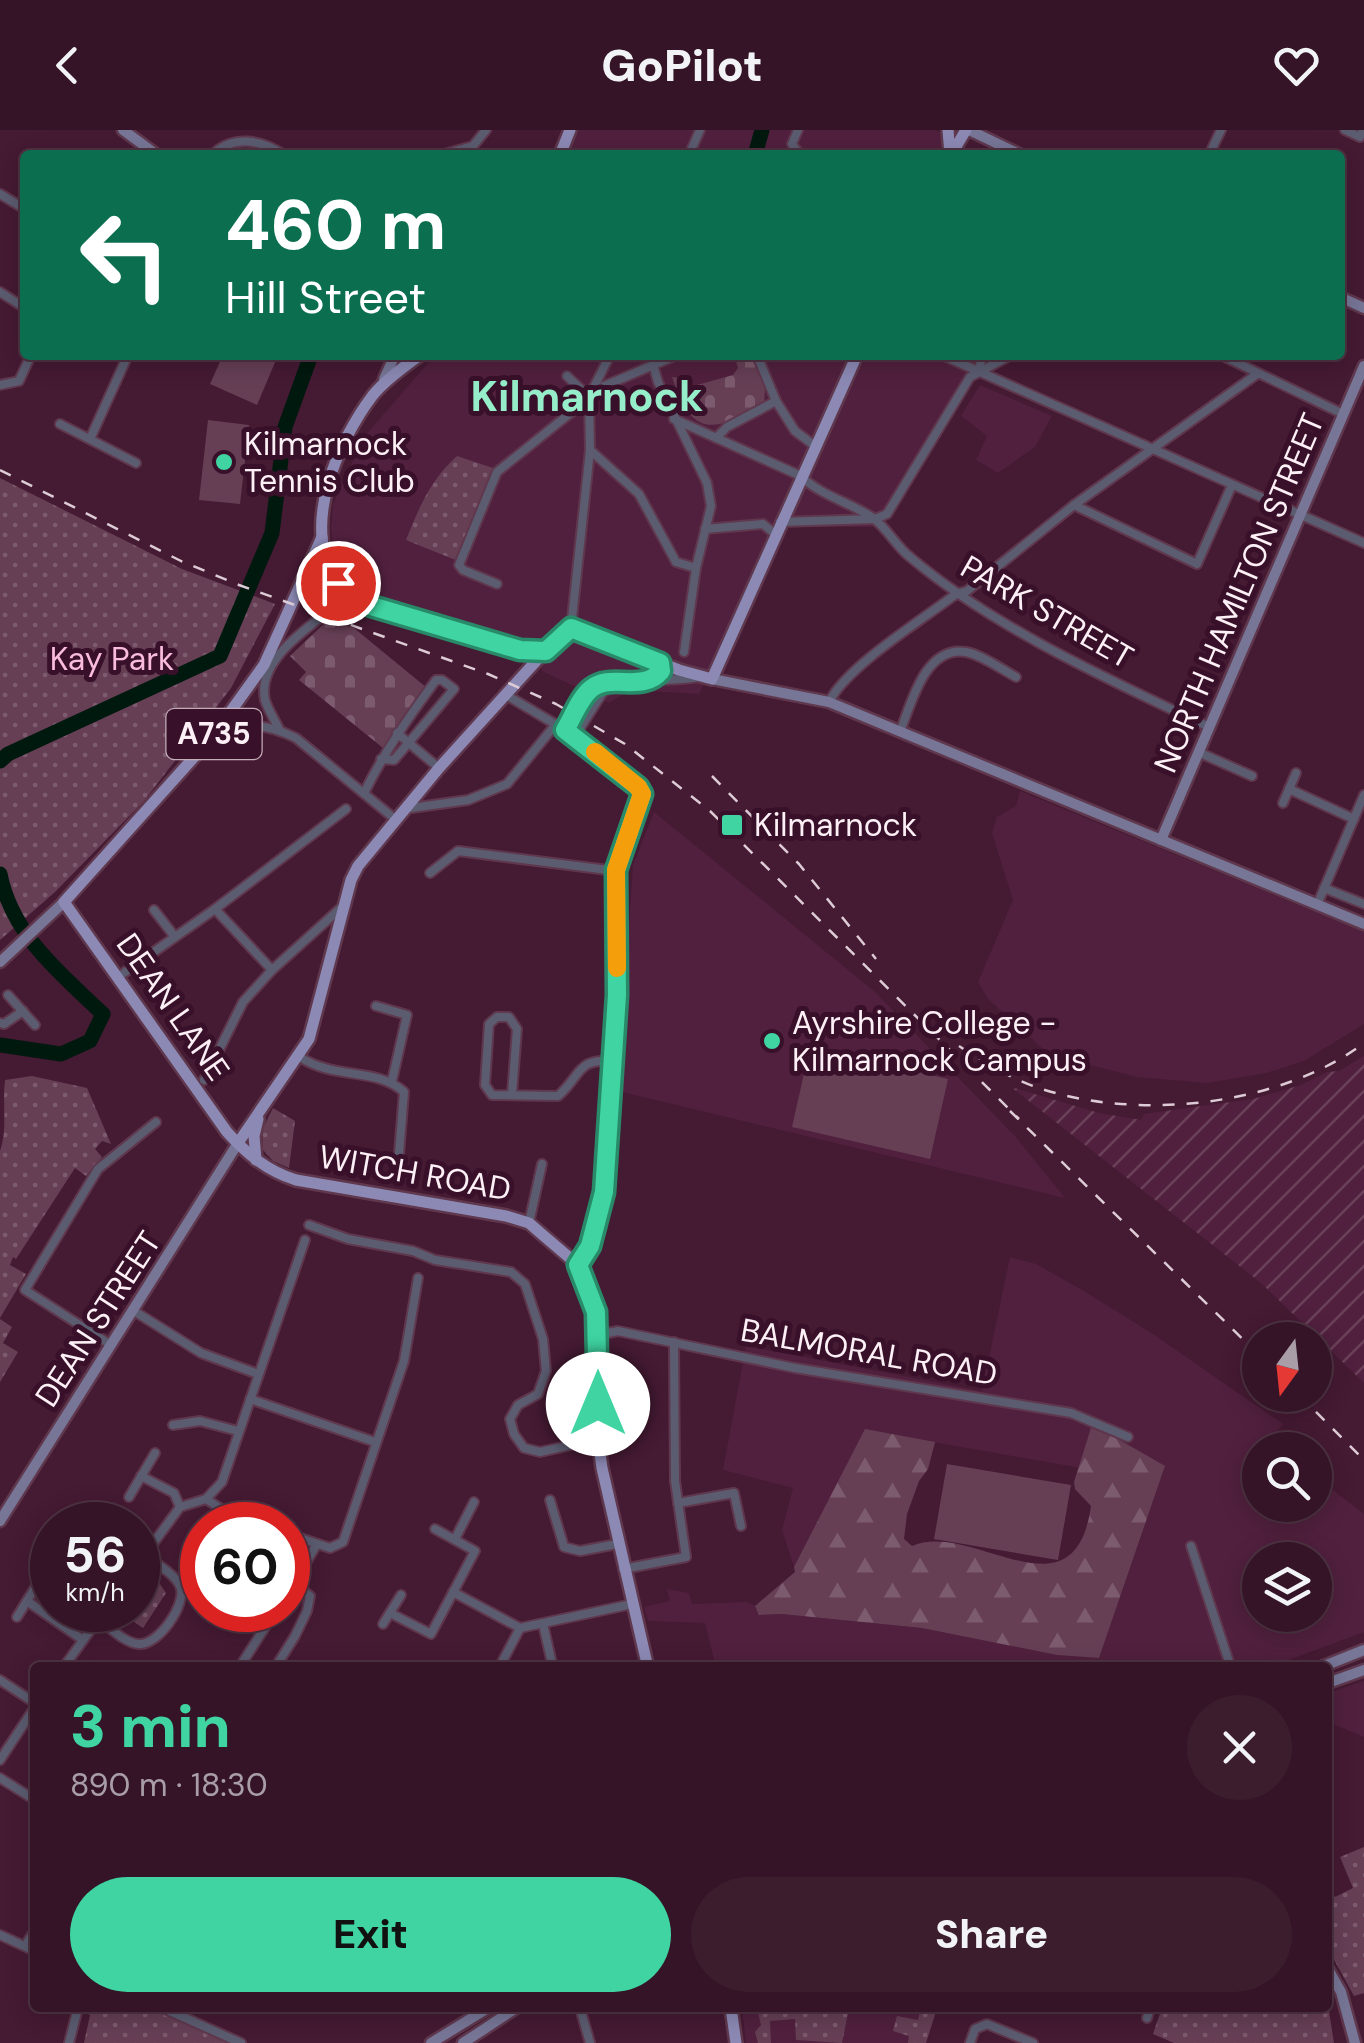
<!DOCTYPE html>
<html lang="en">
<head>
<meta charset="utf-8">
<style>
	body { margin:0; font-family:"DM Sans",sans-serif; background:#3c1d2e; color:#f1f3f6; height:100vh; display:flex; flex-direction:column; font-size:38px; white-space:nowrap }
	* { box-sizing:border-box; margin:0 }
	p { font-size:32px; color:#a99ea7 }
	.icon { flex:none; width:55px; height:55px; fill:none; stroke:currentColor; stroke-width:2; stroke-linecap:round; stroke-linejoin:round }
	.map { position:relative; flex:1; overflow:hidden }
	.panel { position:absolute; left:30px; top:1532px; width:1302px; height:350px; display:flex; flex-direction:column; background:#341426; border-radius:10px; box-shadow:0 5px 25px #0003,0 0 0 2px #4e3343 }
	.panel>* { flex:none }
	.top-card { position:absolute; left:20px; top:20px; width:1325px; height:210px; border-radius:10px; box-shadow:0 5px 25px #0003,0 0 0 2px #4e3343; background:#0b6e4f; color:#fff; overflow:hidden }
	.needle { width:65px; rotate:195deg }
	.fabs { position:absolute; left:1242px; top:1192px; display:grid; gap:20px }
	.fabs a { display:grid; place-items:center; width:90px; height:90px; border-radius:50%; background:#341426; box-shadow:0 5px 25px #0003,0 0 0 2px #4e3343; font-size:50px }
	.speed { position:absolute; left:30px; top:1372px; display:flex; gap:20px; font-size:50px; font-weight:700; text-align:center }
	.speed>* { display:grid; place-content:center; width:130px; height:130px; border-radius:50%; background:#341426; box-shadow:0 5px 25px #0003,0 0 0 2px #4e3343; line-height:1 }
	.speed small { font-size:25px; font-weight:400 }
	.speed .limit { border:15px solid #d22; background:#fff; color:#111 }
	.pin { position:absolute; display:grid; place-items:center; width:85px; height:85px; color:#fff; margin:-42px; border:5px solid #fff; border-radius:50%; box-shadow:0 2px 10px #0007 }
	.me { position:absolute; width:110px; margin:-55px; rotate:0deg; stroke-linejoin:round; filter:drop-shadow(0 0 8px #0008) }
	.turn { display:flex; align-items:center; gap:35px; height:210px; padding:0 40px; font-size:45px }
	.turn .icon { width:130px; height:130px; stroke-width:2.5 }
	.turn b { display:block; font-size:70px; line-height:85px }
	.round { display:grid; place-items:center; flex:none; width:105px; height:105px; border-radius:52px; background:#3c1d2e }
	.overview { display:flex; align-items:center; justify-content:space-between; height:170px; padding:0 40px }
	h1 { font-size:60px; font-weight:800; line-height:75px; color:#3fd4a2 }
	.button { display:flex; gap:20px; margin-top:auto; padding:20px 40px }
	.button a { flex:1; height:115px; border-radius:60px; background:#3fd4a2; color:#111; font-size:40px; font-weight:800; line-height:115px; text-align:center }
	.button a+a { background:#3c1d2e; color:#f1f3f6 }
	header { display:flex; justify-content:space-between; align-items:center; height:130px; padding:0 40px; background:#341426; font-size:45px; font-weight:800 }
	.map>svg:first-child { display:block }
</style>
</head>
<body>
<header><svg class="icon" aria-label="back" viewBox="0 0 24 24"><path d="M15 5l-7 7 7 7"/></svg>GoPilot<svg class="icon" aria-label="heart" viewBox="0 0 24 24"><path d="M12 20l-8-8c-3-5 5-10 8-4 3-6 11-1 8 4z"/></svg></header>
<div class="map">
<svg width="1364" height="1913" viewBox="0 0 1364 1913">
	<defs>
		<pattern id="industrial-furrows" width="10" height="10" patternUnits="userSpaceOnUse" patternTransform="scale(2.5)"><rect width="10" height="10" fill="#51203e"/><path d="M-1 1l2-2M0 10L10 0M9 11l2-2" fill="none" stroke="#6b415a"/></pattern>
		<pattern id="grass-dots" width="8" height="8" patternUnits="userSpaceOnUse" patternTransform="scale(2.5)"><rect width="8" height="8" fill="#663f55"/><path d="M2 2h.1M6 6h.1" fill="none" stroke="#7d5b6e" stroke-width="1.8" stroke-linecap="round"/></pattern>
		<pattern id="forest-firs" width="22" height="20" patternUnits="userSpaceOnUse" patternTransform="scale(2.5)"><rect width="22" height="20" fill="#663f55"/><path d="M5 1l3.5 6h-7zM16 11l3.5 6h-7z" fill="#7d5b6e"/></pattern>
		<pattern id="cemetery-stones" width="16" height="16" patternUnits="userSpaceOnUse" patternTransform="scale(2.5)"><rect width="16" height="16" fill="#663f55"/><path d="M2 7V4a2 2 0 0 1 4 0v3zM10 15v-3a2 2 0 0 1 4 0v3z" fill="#7d5b6e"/></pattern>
	</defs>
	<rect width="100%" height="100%" fill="#451a33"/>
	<g fill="#51203e" fill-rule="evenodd">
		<polygon points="574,0 935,0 946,5 938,25 564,25"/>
		<polygon points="435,225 978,225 978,226 876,397 785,397 699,564 630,560 609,573 542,541 537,516 355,464 335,442 331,398 333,374 364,307"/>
		<polygon points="980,255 1052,286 1035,317 998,343 976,330 987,306 961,286"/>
		<polygon points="1020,661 1364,802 1364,894 1304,931 1266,943 1208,953 1137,947 1063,928 1042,918 988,869 978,852 1013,770 992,703 997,687 1016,676"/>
		<polygon points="654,682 874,861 1015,1006 1065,1068 618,961 633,735"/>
		<path d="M1010,1127L1036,1134L1084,1161L1153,1204L1283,1294L1268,1312L1280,1320H1260V1375H1315V1346L1364,1384V1502L1270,1537H716L705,1493L648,1491L644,1477L670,1471L667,1459L689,1463L692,1474L747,1472L755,1476L759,1485L782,1484L922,1498L1057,1525L1099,1528L1165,1337L1118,1309L1091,1299L1081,1338L865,1300L794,1437L782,1400L793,1358L723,1340L746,1216L982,1261ZM1260,1430H1315V1485H1260Z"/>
		<polygon points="1364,1551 1364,1607 1328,1592 1328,1563"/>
		<polygon points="742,1878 937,1878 926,1913 746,1913"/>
	</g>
	<polygon fill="url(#industrial-furrows)" points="1364,926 1364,1253 1261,1153 1011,957 1099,983 1141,990 1144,984 1253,969 1301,955 1327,942 1339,941"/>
	<g fill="url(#grass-dots)">
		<path d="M457,326L496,339L458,431L406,410C419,378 430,350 457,326Z"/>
		<polygon points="0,348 182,439 275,474 231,558 144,671 55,762 0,810"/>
		<path d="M32,946L87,958L111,1014L102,1011L95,1019L102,1027L86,1046L75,1038L16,1129L13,1127L10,1135L26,1144L0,1188V1021C8,998 2,975 5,950Z"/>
		<polygon points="273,978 295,991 289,1038 273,1031 263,1020 262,1000"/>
		<polygon points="0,1189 12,1197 3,1213 18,1222 0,1252"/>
		<polygon points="140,1440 160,1454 166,1463 143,1498 117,1480 138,1480 138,1444"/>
		<polygon points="1364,1717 1364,1863 1354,1866 1328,1819 1328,1752 1335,1767 1353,1758 1340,1727"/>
		<polygon points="1328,1875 1334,1913 1174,1913 1153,1904 1162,1878"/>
		<polygon points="83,1878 150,1878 231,1913 84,1913 90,1885 82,1881"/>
		<polygon points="763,1878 849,1878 842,1913 796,1910 795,1889 770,1891 771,1913 758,1913 755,1902 761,1895 758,1882 764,1881"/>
		<polygon points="921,1878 937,1878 926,1913 908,1913 909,1906 893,1901 897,1886 918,1890"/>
	</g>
	<path fill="url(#forest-firs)" d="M1091,1298L1118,1309L1165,1336L1099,1528L1057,1525L922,1498L782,1484L759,1485L755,1476L795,1442L794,1437L865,1299L935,1312L928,1339L919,1351L907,1384L904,1409L912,1416C972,1389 1074,1495 1091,1376L1075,1359L1074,1352Z"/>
	<g fill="url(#cemetery-stones)">
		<path d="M734,225H750L765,257L764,276C712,300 695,311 672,247L686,249L690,257L733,245L738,238Z"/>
		<polygon points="329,489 354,498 427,558 383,618 299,550 306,542 290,526"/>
	</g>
	<g fill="#663f55">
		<polygon points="223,225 264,225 276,230 257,275 210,254"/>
		<polygon points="208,290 249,295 240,374 199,370"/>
		<polygon points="810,917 948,949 930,1029 792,997"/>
		<polygon points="947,1334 1071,1355 1058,1430 934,1409"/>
	</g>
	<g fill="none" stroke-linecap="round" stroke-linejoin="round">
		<g stroke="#00190f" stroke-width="15">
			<polyline points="755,25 762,0"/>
			<polyline points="0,631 8,624 220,526 272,403 285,297 311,225"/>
			<path d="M0,744C12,805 60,843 103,884L90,911L61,924L0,915"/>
		</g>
		<defs>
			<g id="street">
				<polyline points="798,0 792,14 800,25"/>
				<polyline points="1345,0 1360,7 1363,0"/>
				<path d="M212,25C233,4 262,10 284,25"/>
				<polyline points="441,25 473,16 486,0"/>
				<polyline points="689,25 700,0"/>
				<polyline points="1209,25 1221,0"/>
				<polyline points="0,64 25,79"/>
				<polyline points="0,162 25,178"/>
				<polyline points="757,225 776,271 795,301 815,316"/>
				<polyline points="942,225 1364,413"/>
				<polyline points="1221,225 1343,284"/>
				<polyline points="654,238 658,252 707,353 711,376 696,438 684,522"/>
				<polyline points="979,242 982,225"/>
				<polyline points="567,246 589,267"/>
				<polyline points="0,255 19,251 31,225"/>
				<path d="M674,289L801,346C819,365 852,373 873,388C887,398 896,416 910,427C994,498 1110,550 1209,597"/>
				<polyline points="60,294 136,333"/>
				<polyline points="716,308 727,297 776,271"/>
				<polyline points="90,309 128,225"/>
				<polyline points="590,320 639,364 676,432 696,438"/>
				<polyline points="1074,375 1197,434 1232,355"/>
				<polyline points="780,392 875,389 887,384 970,247 1011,225"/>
				<polyline points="705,399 763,394 775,404"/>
				<polyline points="497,454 463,440 459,435 497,342 604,256 677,225"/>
				<polyline points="571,498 590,320 589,267 610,225"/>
				<polyline points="508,566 575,606 638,657 642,664 616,741 617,865 604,1062 590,1116 578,1135"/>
				<path d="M829,572C847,536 922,490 956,464L967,461L1074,375L1257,244"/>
				<path d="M279,599C275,590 268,580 265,570C256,528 313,495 340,472L359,474"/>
				<path d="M565,600C572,588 579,569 590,559C601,549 676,552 698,547"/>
				<path d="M900,602C911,574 925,515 966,522C982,525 1001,539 1016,547"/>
				<polyline points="397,603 439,638"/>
				<path d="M217,604C248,593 266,593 296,608L395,689"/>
				<polyline points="575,606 603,562 615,556"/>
				<polyline points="1198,622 1252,646"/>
				<polyline points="1289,659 1354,689"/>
				<path d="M364,663C385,621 408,588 436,550H442L454,559L394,630L381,629"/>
				<polyline points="1283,673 1296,643"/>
				<polyline points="404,679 468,670 507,654 556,594"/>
				<polyline points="430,743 458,721 616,741"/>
				<polyline points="1324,758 1364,774"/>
				<polyline points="1317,775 1364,665"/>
				<polyline points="215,779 272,840"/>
				<polyline points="154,780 175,807"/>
				<polyline points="118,847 215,779 346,679"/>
				<polyline points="8,865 35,895"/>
				<polyline points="376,876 407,885 392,951"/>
				<polyline points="0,893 4,894 23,881"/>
				<path d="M300,927C334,950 377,937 404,962L399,1024"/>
				<polyline points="204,950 243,872 272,840 343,776"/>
				<path d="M512,964L517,899L509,887H497L489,894L485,955L492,965L558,966C582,945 576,928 614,931"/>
				<polyline points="529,1093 542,1034"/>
				<polyline points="309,1095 348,1109 413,1121 435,1130 511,1142 525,1154 543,1209 546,1241 538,1264 518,1275 510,1289 514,1304 524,1318 540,1322 598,1309"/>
				<polyline points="134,1181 201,1223 258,1244"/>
				<polyline points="598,1205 618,1201 795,1238 1071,1283 1128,1307"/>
				<polyline points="111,1215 25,1160 98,1039 156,992"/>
				<polyline points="250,1269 375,1312"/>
				<polyline points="173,1295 200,1291 238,1301"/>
				<polyline points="141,1346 174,1363 180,1377"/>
				<polyline points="129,1367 155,1323"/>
				<polyline points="206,1369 226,1382 262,1395"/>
				<polyline points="550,1370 564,1417 580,1421 617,1414"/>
				<polyline points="678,1373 734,1363 741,1396"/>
				<polyline points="288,1404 330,1418 343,1412 404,1231 418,1148"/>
				<polyline points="455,1409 474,1372"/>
				<polyline points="1191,1416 1231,1538"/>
				<polyline points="138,1434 180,1377 206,1369 222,1352 305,1110"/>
				<polyline points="623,1439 686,1427 675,1351 674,1212"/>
				<polyline points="453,1462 520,1498 632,1474"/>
				<polyline points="288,1463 317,1414"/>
				<polyline points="27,1471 83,1510"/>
				<polyline points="390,1483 431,1504 475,1421 435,1399"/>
				<polyline points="17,1487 38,1453"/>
				<path d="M98,1489C110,1497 124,1513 139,1514C158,1516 188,1473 180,1456C174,1443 155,1433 144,1425"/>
				<polyline points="383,1494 401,1465"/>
				<polyline points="543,1494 553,1538"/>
				<polyline points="63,1538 105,1480"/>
				<polyline points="239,1538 276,1480"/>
				<polyline points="275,1538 295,1506 307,1481 310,1466 294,1453"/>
				<polyline points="499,1538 520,1498"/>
				<polyline points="0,1550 35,1573"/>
				<polyline points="0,1630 35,1577"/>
				<polyline points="0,1648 35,1670"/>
				<polyline points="0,1805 35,1821"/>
				<polyline points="25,1816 35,1800"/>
				<polyline points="163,1878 241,1913"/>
				<polyline points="580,1878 590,1913"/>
				<polyline points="1147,1888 1150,1878"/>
				<polyline points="69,1913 78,1878"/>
				<polyline points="970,1913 975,1899 987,1894 1033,1913"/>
			</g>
			<g id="secondary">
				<polyline points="123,0 157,25"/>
				<polyline points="969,0 1021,25"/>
				<polyline points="1340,167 1364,178"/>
				<polyline points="384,249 395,225"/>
				<polyline points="712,549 829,572 1364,794"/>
				<polyline points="1161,710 1364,236"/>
				<polyline points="0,832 64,772"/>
				<polyline points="0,1391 238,1013"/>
				<polyline points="1319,1538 1364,1520"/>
				<polyline points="1328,1553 1364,1540"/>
				<polyline points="1328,1839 1341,1862 1355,1913"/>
				<polyline points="431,1913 488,1878"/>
				<polyline points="463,1913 516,1878"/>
			</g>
			<g id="primary">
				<polyline points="948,0 950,25"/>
				<polyline points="560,25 570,0"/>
				<polyline points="951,25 966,0"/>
				<path d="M420,225C404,237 386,249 373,265C338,311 299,398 338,452C345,463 357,469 369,475L520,520L546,521"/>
				<path d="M322,407L264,535L213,606L64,772L227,1002C247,1024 267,1041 296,1050L506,1086L529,1093L544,1106L578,1135L587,1152L598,1205V1309L602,1338L648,1538"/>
				<polyline points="238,1013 309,909 351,750 358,736 439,638 557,508 571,498 679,540 712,549 857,225"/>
				<polyline points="256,1030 254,1006 258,989"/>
				<polyline points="731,1878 736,1913"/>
			</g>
		</defs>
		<use href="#street" stroke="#5f384e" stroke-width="12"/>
		<use href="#secondary" stroke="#5f384e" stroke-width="15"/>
		<use href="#primary" stroke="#5f384e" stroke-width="16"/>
		<use href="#street" stroke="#5c5c71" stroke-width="8"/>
		<use href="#secondary" stroke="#777697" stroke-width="10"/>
		<use href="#primary" stroke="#8c8ab5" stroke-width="11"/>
		<g stroke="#ddcbd5" stroke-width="2.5" stroke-dasharray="12 12" stroke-linecap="butt">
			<polyline points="0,340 181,431 239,455 488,544 556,574 625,614 710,681 1019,989"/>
			<polyline points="712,646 799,734 876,829"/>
			<path d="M959,916C983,932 1007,946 1033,956C1133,992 1279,977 1364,913"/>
			<polyline points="1010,981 1260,1226"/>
			<polyline points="1299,1265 1364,1330"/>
		</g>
	</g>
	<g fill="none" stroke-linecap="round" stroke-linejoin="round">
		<defs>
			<path id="route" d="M338,453L368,475L520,520L546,521L571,498L660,533L661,541C643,563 611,543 592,558C580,567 573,587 565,600L638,657L642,664L616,740L617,865L604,1062L590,1116L578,1135L596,1182L598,1274"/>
		</defs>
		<use href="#route" stroke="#298a69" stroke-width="25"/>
		<use href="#route" stroke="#3fd4a2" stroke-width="18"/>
		<polyline stroke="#f59e0b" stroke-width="18" points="595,622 638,657 642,664 616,740 617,838"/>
	</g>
	<g fill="#3fd4a2" stroke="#391029" stroke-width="4">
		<circle cx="224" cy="332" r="10"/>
		<rect x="720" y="683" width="24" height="24" rx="5"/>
		<circle cx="772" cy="911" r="10"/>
	</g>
	<g text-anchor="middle" stroke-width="10" stroke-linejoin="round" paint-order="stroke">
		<rect fill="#391029" stroke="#c2adb8" stroke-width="2.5" x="166.5" y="579" width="95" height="50" rx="8"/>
		<g font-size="30" font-weight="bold" fill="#fcf0f6">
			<text x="214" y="614">A735</text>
		</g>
		<g font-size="32" fill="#fcf0f6" stroke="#391029" text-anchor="start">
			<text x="244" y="325">Kilmarnock<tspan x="244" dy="37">Tennis Club</tspan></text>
			<text x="754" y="706">Kilmarnock</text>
			<text x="792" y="904">Ayrshire College -<tspan x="792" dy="37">Kilmarnock Campus</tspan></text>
		</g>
		<g font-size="32" fill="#fcf0f6" stroke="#391029">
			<text transform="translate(1239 463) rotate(-67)" y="11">NORTH HAMILTON STREET</text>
			<text transform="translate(1047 482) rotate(30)" y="11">PARK STREET</text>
			<text transform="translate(173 877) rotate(55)" y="11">DEAN LANE</text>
			<text transform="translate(415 1043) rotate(10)" y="11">WITCH ROAD</text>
			<text transform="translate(98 1189) rotate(-57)" y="11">DEAN STREET</text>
			<text transform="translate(869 1222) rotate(10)" y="11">BALMORAL ROAD</text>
		</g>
		<g font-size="32" fill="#f9bcdc" stroke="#391029">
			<text x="112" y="540">Kay Park</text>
		</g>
		<g font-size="42" font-weight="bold" fill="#95eec9" stroke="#391029">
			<text x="587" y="281">Kilmarnock</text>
		</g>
	</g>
</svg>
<div class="fabs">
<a><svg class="needle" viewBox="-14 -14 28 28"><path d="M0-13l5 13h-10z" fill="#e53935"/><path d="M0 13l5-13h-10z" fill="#a99ea7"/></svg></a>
<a><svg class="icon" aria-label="search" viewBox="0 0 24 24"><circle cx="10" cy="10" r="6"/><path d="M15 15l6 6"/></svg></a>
<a><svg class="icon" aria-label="layers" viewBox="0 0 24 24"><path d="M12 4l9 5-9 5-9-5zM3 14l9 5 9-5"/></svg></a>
</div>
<div class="speed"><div>56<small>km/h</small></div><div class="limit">60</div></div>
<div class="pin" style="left:338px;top:453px;background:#d93025"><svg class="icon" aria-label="arrive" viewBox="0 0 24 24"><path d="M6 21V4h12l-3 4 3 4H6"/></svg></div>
<svg class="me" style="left:598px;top:1274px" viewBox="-20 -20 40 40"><circle r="19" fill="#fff"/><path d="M0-13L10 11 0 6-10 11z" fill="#3fd4a2"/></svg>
<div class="top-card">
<div class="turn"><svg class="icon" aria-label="left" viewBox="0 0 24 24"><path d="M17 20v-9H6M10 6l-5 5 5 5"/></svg><div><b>460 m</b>Hill Street</div></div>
</div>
<section class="panel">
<div class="overview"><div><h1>3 min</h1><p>890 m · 18:30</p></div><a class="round"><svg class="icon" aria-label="close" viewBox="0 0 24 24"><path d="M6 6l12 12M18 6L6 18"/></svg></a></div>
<div class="button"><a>Exit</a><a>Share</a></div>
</section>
</div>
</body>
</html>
